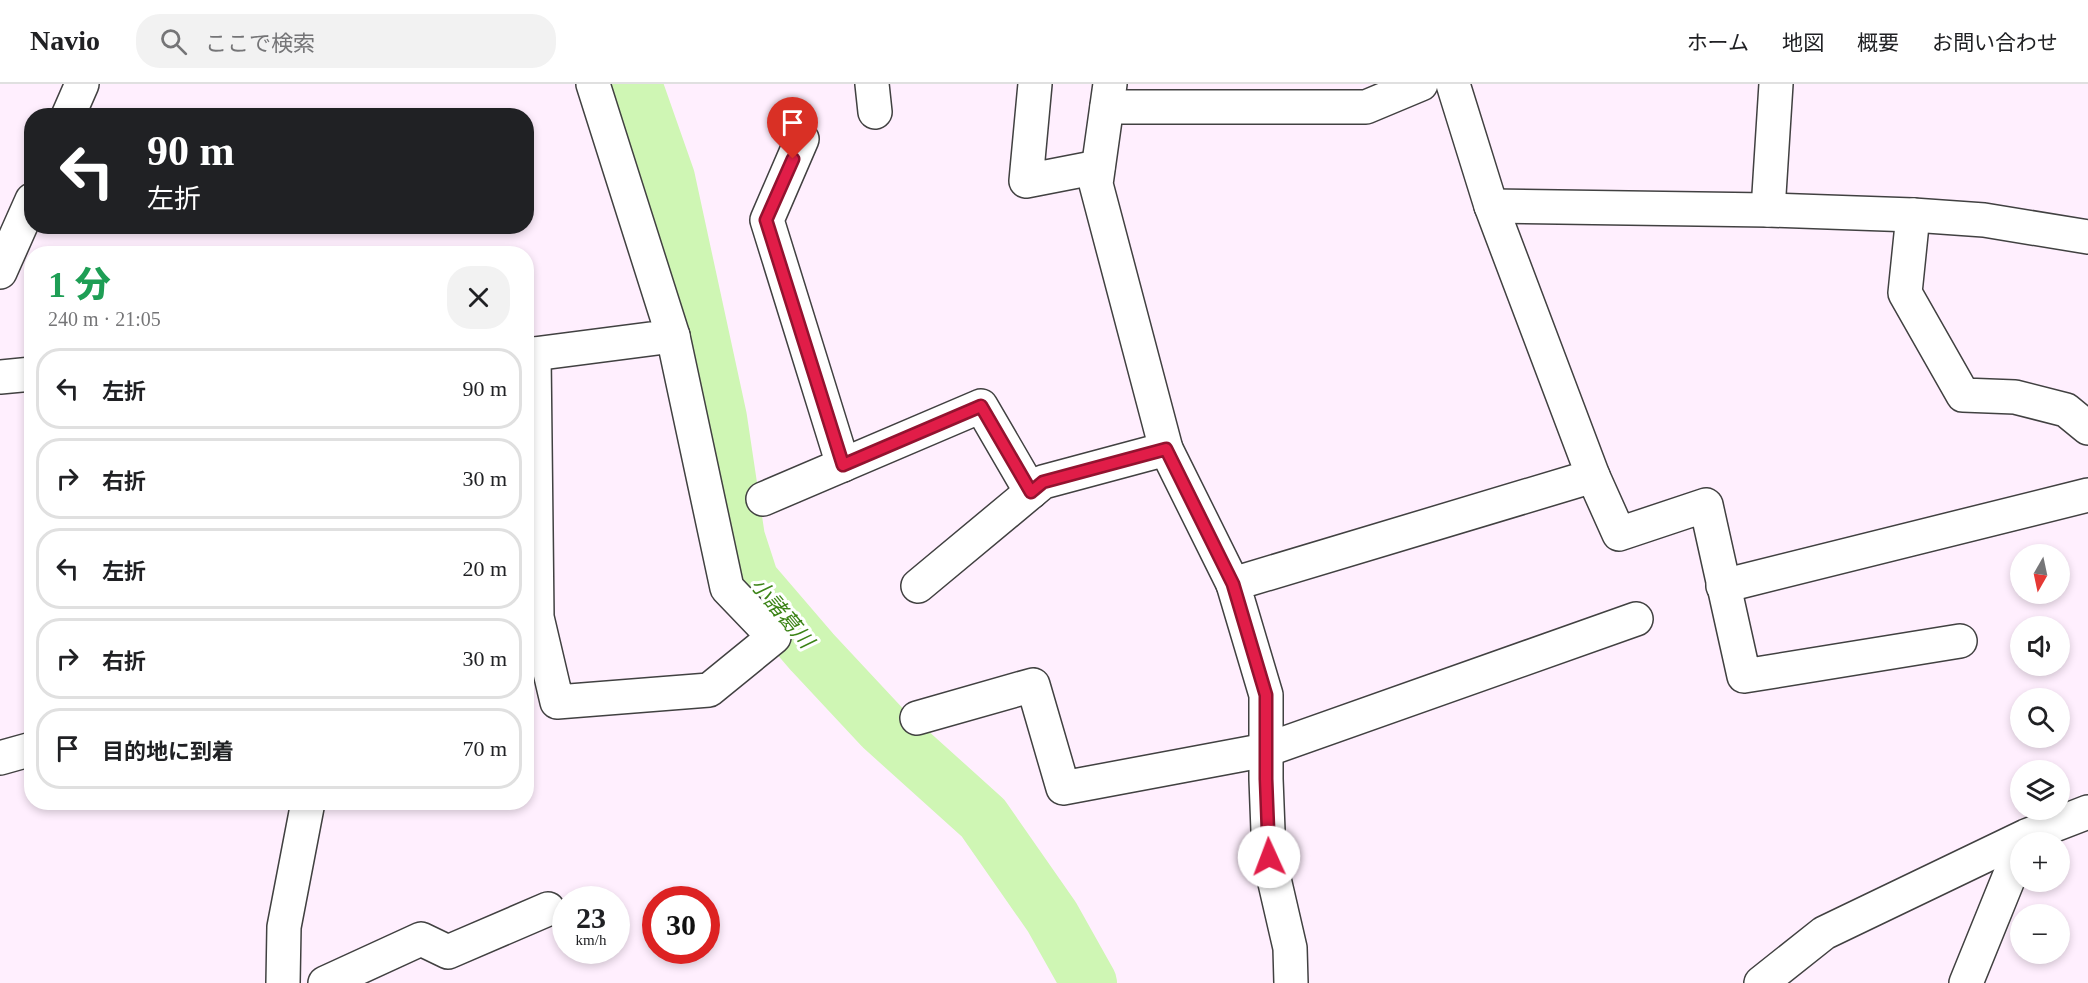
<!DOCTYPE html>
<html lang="ja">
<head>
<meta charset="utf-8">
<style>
	body { margin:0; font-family:"Times New Roman","Noto Sans JP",serif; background:#f2f2f2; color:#202124; height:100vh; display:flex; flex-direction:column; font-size:22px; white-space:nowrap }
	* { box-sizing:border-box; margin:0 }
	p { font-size:20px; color:#757577 }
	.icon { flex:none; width:33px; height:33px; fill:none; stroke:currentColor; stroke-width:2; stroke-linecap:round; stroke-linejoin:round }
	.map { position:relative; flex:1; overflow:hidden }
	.drawer { position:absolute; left:24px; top:162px; width:510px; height:564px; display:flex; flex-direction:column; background:#fff; border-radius:24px; box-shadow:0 3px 9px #0003 }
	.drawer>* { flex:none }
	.hud { position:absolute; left:24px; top:24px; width:510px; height:126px; border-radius:24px; box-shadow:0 3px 9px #0003; background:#202124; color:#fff; overflow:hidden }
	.needle { width:39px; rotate:189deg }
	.controls { position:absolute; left:2010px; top:460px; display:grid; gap:12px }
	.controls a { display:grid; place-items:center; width:60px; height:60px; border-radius:50%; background:#fff; box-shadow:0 3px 9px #0003; font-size:30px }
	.speed { position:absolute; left:552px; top:802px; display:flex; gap:12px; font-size:30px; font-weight:700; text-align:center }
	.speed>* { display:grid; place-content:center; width:78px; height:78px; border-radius:50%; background:#fff; box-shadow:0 3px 9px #0003; line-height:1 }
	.speed small { font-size:15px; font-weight:400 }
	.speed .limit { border:9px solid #d22; background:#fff; color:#111 }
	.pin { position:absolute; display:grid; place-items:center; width:51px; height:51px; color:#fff; margin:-62px -26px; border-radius:50% 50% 50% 0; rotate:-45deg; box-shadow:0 0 6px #0007 }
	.pin .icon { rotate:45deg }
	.me { position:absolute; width:66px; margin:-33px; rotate:358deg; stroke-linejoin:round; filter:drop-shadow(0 0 4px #0008) }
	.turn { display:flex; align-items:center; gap:21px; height:126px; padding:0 24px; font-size:27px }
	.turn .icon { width:78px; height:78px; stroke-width:2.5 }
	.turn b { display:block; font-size:42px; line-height:51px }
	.round { display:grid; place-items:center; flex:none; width:63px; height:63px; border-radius:24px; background:#f2f2f2 }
	.head { display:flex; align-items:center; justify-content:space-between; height:102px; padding:0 24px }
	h1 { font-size:36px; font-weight:800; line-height:45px; color:#1e9e55 }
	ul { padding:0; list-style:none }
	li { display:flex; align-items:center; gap:18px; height:81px; margin:0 12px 9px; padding:0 12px; border:3px solid #e0e0e0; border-radius:24px }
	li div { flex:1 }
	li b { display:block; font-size:22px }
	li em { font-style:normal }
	header { display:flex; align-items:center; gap:36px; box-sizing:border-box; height:84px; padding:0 30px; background:#fff; border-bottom:2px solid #e0e0e0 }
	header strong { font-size:28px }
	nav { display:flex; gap:33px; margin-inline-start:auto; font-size:21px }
	.search { width:420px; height:54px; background:#f2f2f2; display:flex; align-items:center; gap:15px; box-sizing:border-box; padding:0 21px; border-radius:24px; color:#757577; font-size:22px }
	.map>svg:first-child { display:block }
</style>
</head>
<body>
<header>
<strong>Navio</strong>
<div class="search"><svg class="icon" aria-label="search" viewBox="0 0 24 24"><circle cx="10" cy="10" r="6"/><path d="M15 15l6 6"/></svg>ここで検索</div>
<nav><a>ホーム</a><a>地図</a><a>概要</a><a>お問い合わせ</a></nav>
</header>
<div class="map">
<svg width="2088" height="899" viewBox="0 0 2088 899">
	<rect width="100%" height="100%" fill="#ffeffe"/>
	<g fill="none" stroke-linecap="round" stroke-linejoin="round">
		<polyline stroke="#cff6b4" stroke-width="56" points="634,0 667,94 719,334 737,454 751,497 812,568 882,643 983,734 1052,833 1089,899"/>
		<defs>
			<g id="minor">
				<polyline points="872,0 875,28"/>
				<polyline points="1035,0 1026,97 1098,83"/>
				<polyline points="1110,0 1096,100 1166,365 1233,500"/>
				<polyline points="1107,23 1366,23 1421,0"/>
				<polyline points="68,32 82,0"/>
				<polyline points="802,55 767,136 843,381"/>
				<polyline points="1491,122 1768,126 1913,131 1984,136 2088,153"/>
				<polyline points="1768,126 1776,0"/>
				<polyline points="1913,131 1905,209 1963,311 2015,313 2066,326 2088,344"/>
				<polyline points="0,188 32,116"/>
				<polyline points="534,270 537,533 557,618 709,606 774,553 727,504 673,252"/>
				<polyline points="526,271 673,252 593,0"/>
				<polyline points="0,293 32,290"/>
				<polyline points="1593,392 1619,450 1706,421 1744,592 1960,557"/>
				<polyline points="763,415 981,322 1031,408"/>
				<polyline points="918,502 1043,398 1166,365"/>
				<polyline points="1723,502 2088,411"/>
				<polyline points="917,634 1033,601 1063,704 1266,666 1636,535"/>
				<polyline points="0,674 32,665"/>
				<polyline points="283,899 284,843 308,718"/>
				<polyline points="325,899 421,855 448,868 548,825"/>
				<polyline points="1291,899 1290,864 1269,773 1266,695 1266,611 1233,500 1593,392 1491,122 1453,0"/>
				<polyline points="1761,899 1824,849 2026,752 2088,728"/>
				<polyline points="1966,899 2020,766"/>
			</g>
		</defs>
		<use href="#minor" stroke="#414141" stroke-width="36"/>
		<use href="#minor" stroke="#fff" stroke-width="33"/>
	</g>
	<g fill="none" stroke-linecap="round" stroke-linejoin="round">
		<defs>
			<polyline id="route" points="793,75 766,136 843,381 981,322 1031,408 1043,398 1166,365 1233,500 1266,611 1266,695 1269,773"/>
		</defs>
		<use href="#route" stroke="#92132f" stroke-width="15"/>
		<use href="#route" stroke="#e11d48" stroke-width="10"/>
	</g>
	<g text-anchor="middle" stroke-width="6" stroke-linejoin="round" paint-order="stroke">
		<g font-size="21" font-style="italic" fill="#3b8316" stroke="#fff">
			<text transform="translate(782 529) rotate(50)" y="7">小諸葛川</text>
		</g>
	</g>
</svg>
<div class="controls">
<a><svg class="needle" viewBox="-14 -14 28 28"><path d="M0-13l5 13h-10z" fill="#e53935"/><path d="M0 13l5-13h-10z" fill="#757577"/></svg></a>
<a><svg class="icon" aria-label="sound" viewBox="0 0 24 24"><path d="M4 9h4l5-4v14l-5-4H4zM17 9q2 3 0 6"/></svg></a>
<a><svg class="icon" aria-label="search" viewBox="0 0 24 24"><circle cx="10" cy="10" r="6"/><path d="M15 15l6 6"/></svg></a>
<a><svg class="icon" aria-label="layers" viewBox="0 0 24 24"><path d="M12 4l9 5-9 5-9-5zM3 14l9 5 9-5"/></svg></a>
<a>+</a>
<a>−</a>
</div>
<div class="speed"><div>23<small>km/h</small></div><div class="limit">30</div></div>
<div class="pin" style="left:793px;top:75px;background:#d93025"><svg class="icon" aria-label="arrive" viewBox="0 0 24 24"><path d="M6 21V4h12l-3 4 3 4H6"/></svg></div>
<svg class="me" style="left:1269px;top:773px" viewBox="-20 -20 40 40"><circle r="19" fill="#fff"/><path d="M0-13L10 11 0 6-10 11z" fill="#e11d48"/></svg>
<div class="hud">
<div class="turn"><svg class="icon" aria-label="left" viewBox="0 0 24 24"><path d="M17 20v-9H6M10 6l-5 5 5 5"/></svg><div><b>90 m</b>左折</div></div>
</div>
<section class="drawer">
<div class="head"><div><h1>1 分</h1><p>240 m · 21:05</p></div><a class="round"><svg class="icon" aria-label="close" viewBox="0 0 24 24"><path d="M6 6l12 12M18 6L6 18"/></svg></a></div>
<ul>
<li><svg class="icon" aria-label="left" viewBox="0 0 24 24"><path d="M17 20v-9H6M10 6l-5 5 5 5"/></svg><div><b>左折</b></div><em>90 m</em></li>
<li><svg class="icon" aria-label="right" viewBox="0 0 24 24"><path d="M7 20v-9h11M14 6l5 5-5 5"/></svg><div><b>右折</b></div><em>30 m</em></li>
<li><svg class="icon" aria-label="left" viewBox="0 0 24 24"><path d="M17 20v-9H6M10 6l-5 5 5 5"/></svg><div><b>左折</b></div><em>20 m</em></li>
<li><svg class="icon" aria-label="right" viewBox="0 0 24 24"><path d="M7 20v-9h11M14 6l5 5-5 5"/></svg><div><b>右折</b></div><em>30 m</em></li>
<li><svg class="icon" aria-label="arrive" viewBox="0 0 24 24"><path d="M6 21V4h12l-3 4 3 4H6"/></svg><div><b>目的地に到着</b></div><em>70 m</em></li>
</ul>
</section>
</div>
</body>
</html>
